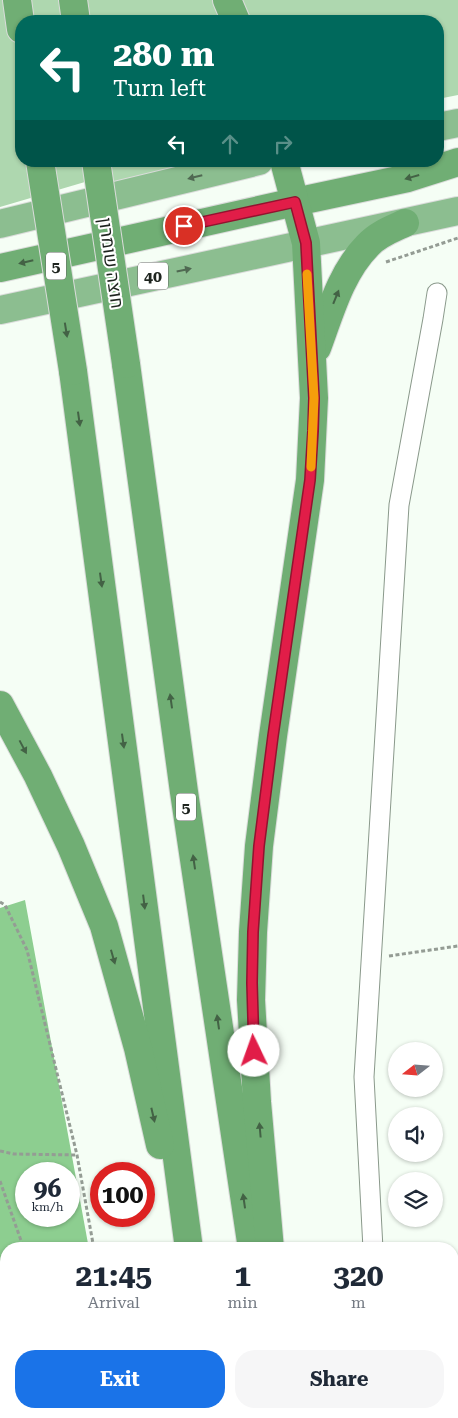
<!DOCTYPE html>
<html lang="en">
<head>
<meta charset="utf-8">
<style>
	body { margin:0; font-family:"Roboto Serif",Heebo,serif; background:#f6f6f7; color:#1f2937; height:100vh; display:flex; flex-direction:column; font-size:19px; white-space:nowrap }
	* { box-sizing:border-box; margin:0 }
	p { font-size:16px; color:#747a83 }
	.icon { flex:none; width:28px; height:28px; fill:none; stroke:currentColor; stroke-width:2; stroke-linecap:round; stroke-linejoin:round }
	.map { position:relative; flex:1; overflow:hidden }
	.panel { position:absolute; left:0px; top:1242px; width:459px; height:176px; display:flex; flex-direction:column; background:#fff; border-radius:20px 20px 0 0; box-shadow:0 1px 4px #0004 }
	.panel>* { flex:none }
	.top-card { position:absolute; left:15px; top:15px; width:429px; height:152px; border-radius:20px; box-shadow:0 1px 4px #0004; background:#00695c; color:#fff; overflow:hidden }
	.needle { width:32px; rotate:253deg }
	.fabs { position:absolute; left:388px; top:1042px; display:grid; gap:10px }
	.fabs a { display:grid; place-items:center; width:55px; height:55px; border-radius:50%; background:#fff; box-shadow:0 1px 4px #0004; font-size:25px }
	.speed { position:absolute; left:15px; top:1162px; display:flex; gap:10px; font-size:25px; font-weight:700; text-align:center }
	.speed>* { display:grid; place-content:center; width:65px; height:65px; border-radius:50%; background:#fff; box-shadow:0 1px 4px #0004; line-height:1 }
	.speed small { font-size:12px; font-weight:400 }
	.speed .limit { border:8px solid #d22; background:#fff; color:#111 }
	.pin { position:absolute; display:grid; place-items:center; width:42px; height:42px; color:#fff; margin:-21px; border:2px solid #fff; border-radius:50%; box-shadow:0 1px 5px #0007 }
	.me { position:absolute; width:55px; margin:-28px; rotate:357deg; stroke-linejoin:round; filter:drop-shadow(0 0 4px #0008) }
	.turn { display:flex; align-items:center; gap:18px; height:105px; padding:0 15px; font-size:22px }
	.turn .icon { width:65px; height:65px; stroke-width:2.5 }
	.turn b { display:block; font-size:35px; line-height:42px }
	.lanes { display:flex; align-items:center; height:48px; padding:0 15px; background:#0003; justify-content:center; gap:25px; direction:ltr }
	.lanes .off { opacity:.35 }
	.eta { display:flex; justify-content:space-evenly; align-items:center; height:85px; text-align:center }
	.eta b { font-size:30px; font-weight:700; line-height:35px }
	.action { display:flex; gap:10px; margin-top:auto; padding:10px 15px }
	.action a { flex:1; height:58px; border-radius:20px; background:#1a73e8; color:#fff; font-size:20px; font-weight:700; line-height:58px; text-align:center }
	.action a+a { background:#f6f6f7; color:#1f2937 }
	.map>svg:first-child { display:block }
</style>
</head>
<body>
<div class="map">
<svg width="458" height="1418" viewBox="0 0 458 1418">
	<rect width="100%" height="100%" fill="#f5fef5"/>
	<polygon fill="#aed7af" points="0,0 458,0 458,95 438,99 438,21 21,21 21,161 221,161 114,183 112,174 0,207"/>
	<path fill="#8dce90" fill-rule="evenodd" d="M25,900L89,1249H6V1412H119L120,1418H0V908ZM26,1174H69V1216H26Z"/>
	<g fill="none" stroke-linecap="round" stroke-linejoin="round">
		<polyline stroke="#9ddea0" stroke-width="36" points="0,1405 3,1418"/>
		<defs>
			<g id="minor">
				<polyline points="373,1249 364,1077 399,505 433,319 437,293"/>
				<polyline points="382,1412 382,1418"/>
			</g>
			<g id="trunk">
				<polyline points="438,127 458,123"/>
				<polyline points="0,224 259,161"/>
				<polyline points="0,310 458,211"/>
			</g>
			<g id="motorway">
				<polyline points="17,0 21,29"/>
				<polyline points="73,0 76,21"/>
				<polyline points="227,0 236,21"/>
				<polyline points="0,268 295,202 408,178 458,162"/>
				<path d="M317,348C330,313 341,272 368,245C378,234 392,229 405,223"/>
				<polyline points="126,364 184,792 252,1249"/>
				<polyline points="73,371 189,1249"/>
				<polyline points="0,705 38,776 71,846 104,926 138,1048 160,1145"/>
				<polyline points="270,1249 257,1102 251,1000 253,932 259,846 273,736 310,480 314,398 306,243 284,161"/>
				<polyline points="212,1412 213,1418"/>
				<polyline points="276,1412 277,1418"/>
			</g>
		</defs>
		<use href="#minor" stroke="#8a998b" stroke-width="21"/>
		<use href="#trunk" stroke="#dbdcdb" stroke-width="30"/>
		<use href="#motorway" stroke="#dbdcdb" stroke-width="30"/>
		<g stroke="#949c94" stroke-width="3" stroke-dasharray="4 2.5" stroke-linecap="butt">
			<polyline points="386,262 458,238"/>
			<polyline points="0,902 5,905 27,950 77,1155 94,1249"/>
			<polyline points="389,956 458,946"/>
			<polyline points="0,1151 14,1154 77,1155"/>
			<polyline points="0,1181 24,1249"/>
			<polyline points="122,1412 123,1418"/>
			<polyline points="64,1418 65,1412"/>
		</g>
		<use href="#minor" stroke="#fff" stroke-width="19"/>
		<use href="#trunk" stroke="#8cbe90" stroke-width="28"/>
		<use href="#motorway" stroke="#70ae74" stroke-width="28"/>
		<defs>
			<g id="motorway-bridge">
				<polyline points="40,161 73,371"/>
				<polyline points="96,161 126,364"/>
			</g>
		</defs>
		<use href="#motorway-bridge" stroke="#dbdcdb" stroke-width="30" stroke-linecap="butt"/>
		<use href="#motorway-bridge" stroke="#70ae74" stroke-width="28"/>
	</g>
	<defs><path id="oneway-solid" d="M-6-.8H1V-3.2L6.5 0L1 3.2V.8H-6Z" transform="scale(1.25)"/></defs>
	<g fill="#506952">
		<use href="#oneway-solid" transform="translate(195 177) rotate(166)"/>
		<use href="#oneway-solid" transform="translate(184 270) rotate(-12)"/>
	</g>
	<g fill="#436245">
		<use href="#oneway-solid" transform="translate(412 177) rotate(164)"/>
		<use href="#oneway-solid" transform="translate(26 262) rotate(167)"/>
		<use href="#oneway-solid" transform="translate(336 297) rotate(-68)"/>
		<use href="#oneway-solid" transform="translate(66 330) rotate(81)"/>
		<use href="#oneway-solid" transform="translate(79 419) rotate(82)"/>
		<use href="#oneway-solid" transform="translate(101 580) rotate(82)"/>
		<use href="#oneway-solid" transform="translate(171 701) rotate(-98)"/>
		<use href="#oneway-solid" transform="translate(123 741) rotate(82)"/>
		<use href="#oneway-solid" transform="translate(23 747) rotate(62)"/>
		<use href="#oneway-solid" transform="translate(194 862) rotate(-98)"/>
		<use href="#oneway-solid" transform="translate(144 902) rotate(83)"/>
		<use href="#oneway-solid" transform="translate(113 957) rotate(74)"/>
		<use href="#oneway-solid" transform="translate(218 1022) rotate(-98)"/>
		<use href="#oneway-solid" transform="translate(153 1115) rotate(77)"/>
		<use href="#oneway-solid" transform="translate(260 1130) rotate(-95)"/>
		<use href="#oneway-solid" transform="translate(244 1201) rotate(-98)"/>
	</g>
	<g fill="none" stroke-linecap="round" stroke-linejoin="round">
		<defs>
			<polyline id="route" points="184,226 295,202 306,243 314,398 313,431 310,480 273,736 259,846 253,932 252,983 254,1051"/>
		</defs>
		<use href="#route" stroke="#92132f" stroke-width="12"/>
		<use href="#route" stroke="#e11d48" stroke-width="9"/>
		<polyline stroke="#f59e0b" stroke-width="9" points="307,274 314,398 311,467"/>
	</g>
	<g text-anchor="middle" stroke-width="4" stroke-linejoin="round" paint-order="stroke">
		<g fill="#fff" stroke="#626662" stroke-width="1">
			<rect x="46" y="252.5" width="20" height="27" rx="4"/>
			<rect x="138" y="262.5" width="30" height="27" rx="4"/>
			<rect x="176" y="793.5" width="20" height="27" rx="4"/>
		</g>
		<g font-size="16" font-weight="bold" fill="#1e241f">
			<text x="56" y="272">5</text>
			<text x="153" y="282">40</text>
			<text x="186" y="813">5</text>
		</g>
		<g font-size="18" fill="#1e241f" stroke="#fff">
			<text transform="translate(111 263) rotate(82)" y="6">חוצה שומרון</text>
		</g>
	</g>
</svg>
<div class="fabs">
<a><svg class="needle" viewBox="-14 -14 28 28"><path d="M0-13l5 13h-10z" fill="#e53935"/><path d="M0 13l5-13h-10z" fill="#747a83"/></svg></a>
<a><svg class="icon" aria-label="sound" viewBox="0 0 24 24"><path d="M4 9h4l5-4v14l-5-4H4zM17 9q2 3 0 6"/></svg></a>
<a><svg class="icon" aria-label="layers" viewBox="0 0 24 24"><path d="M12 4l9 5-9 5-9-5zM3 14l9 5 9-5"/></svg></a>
</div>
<div class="speed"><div>96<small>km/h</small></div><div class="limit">100</div></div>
<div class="pin" style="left:184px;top:226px;background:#d93025"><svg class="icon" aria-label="arrive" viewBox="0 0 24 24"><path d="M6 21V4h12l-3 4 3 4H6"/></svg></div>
<svg class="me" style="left:254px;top:1051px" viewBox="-20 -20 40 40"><circle r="19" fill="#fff"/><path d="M0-13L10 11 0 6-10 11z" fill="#e11d48"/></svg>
<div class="top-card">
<div class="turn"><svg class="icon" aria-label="left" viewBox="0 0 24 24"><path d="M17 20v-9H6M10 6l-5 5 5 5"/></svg><div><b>280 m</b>Turn left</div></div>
<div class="lanes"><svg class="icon" aria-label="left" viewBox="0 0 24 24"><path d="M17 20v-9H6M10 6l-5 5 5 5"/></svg><svg class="icon off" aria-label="ahead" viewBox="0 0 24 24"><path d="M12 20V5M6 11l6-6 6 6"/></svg><svg class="icon off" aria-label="right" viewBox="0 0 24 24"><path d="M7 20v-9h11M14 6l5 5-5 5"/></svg></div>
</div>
<section class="panel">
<div class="eta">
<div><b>21:45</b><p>Arrival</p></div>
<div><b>1</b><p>min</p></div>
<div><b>320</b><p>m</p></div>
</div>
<div class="action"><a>Exit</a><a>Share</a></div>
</section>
</div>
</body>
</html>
